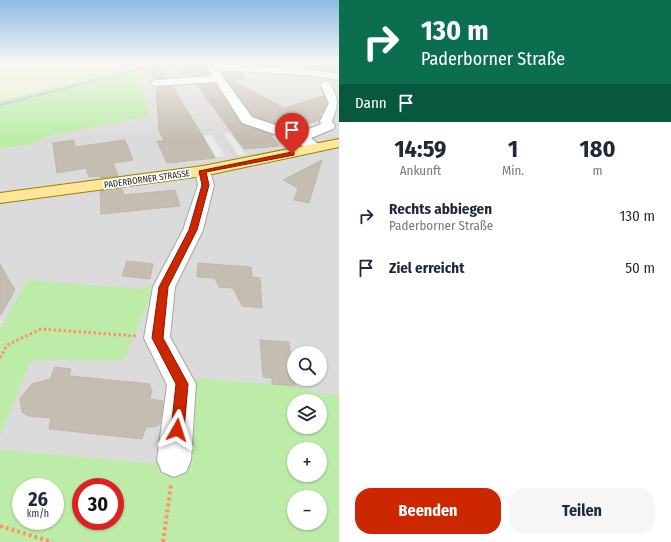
<!DOCTYPE html>
<html lang="de">
<head>
<meta charset="utf-8">
<style>
	body { margin:0; font-family:"Fira Sans Condensed",sans-serif; background:#f6f6f7; color:#1f2937; height:100vh; display:flex; flex-direction:column; font-size:15px; white-space:nowrap }
	* { box-sizing:border-box; margin:0 }
	p { font-size:13px; color:#747a83 }
	.icon { flex:none; width:22px; height:22px; fill:none; stroke:currentColor; stroke-width:2; stroke-linecap:round; stroke-linejoin:round }
	.map { position:relative; flex:1; overflow:hidden }
	.drawer { display:flex; flex-direction:column; background:#fff; width:332px }
	.drawer>* { flex:none }
	.banner { background:#0b6e4f; color:#fff; overflow:hidden }
	.fabs { position:absolute; left:287px; top:346px; display:grid; gap:8px }
	.fabs a { display:grid; place-items:center; width:40px; height:40px; border-radius:50%; background:#fff; box-shadow:0 1px 3px #0004; font-size:20px }
	.speed { position:absolute; left:12px; top:478px; display:flex; gap:8px; font-size:20px; font-weight:700; text-align:center }
	.speed>* { display:grid; place-content:center; width:52px; height:52px; border-radius:50%; background:#fff; box-shadow:0 1px 3px #0004; line-height:1 }
	.speed small { font-size:10px; font-weight:400 }
	.speed .limit { border:6px solid #d22; background:#fff; color:#111 }
	.pin { position:absolute; display:grid; place-items:center; width:34px; height:34px; color:#fff; margin:-41px -17px; border-radius:50% 50% 50% 0; rotate:-45deg; box-shadow:0 0 4px #0007 }
	.pin .icon { rotate:45deg }
	.me { position:absolute; width:44px; margin:-22px; rotate:6deg; stroke-linejoin:round; filter:drop-shadow(0 0 3px #0008) }
	.turn { display:flex; align-items:center; gap:14px; height:84px; padding:0 16px; font-size:18px }
	.turn .icon { width:52px; height:52px; stroke-width:2.5 }
	.turn b { display:block; font-size:28px; line-height:34px }
	.then { display:flex; align-items:center; height:38px; padding:0 16px; background:#0003; gap:8px; font-size:15px }
	.eta { display:flex; justify-content:space-evenly; align-items:center; height:68px; text-align:center }
	.eta b { font-size:24px; font-weight:700; line-height:28px }
	.cta { display:flex; gap:8px; margin-top:auto; padding:8px 16px }
	.cta a { flex:1; height:46px; border-radius:16px; background:#cc2700; color:#fff; font-size:16px; font-weight:700; line-height:46px; text-align:center }
	.cta a+a { background:#f6f6f7; color:#1f2937 }
	ul { padding:0; list-style:none }
	li { display:flex; align-items:center; gap:12px; height:52px; padding:0 16px }
	li div { flex:1 }
	li b { display:block; font-size:15px }
	li em { font-style:normal }
	main { display:flex; flex:1; min-height:0 }
	.map>svg:first-child { display:block }
</style>
</head>
<body>
<main>
<div class="map">
<svg width="339" height="542" viewBox="0 0 339 542">
	<rect width="100%" height="100%" fill="#efeee3"/>
	<path fill="#dcdbdb" fill-rule="evenodd" d="M192,63H339V542H0V325L2,321H0V149L29,145L44,137L149,116L137,68ZM294,353H320V379H294ZM294,401H320V427H294ZM294,449H320V475H294ZM21,487H55V521H21ZM81,487H115V521H81ZM294,497H320V523H294Z"/>
	<polygon fill="#e6efce" points="17,63 154,63 0,101 0,67"/>
	<g fill="#bceca7" fill-rule="evenodd">
		<polygon points="154,63 192,63 138,68 149,116 44,137 29,145 0,149 0,101"/>
		<polygon points="28,280 142,289 156,283 124,360 31,360 0,436 0,328"/>
		<path d="M182,377L295,386L318,393L339,395V542H0V450L174,465ZM294,401H320V427H294ZM294,449H320V475H294ZM21,487H55V521H21ZM81,487H115V521H81ZM294,497H320V523H294Z"/>
	</g>
	<g fill="#eaeaea">
		<polygon points="223,133 230,133 246,155 238,155"/>
		<polygon points="203,135 212,135 225,156 216,157"/>
	</g>
	<g fill="none" stroke-linecap="round" stroke-linejoin="round">
		<polygon fill="#a2c5df" fill-rule="evenodd" points="186,63 199,63 143,69 0,106 0,104 143,67"/>
	</g>
	<g fill="#c4bdb2" stroke="#c2b7a5">
		<polygon points="149,63 159,63 167,78 154,79"/>
		<polygon points="304,65 332,65 339,72 307,68"/>
		<polygon points="204,66 209,75 189,76 175,68"/>
		<polygon points="221,72 244,73 243,80 232,80 284,108 324,96 327,103 322,113 318,115 321,116 319,120 292,129 253,116"/>
		<polygon points="215,84 241,124 273,135 271,136 279,146 244,149 197,85"/>
		<polygon points="172,86 202,135 215,158 167,163 157,141 164,141 159,130 156,87"/>
		<polygon points="74,140 75,147 125,140 133,160 113,163 118,176 100,178 100,176 89,177 86,168 57,173 53,143"/>
		<polygon points="322,160 309,203 294,200 298,188 283,180"/>
		<polygon points="122,188 124,195 175,190 180,206 101,214 100,191"/>
		<polygon points="127,261 153,264 150,279 122,276"/>
		<polygon points="198,263 251,267 252,277 260,278 262,308 242,306 233,288 219,287 215,278 197,277"/>
		<polygon points="0,264 15,290 0,316"/>
		<polygon points="260,340 289,342 295,386 272,384 272,378 263,377"/>
		<polygon points="55,367 71,369 69,376 71,376 150,384 150,389 152,389 150,399 163,401 160,424 155,427 146,427 142,439 49,429 51,418 28,416 22,412 20,398 32,384 50,379"/>
	</g>
	<g fill="none" stroke-linecap="round" stroke-linejoin="round">
		<defs>
			<g id="minor">
				<path d="M204,63L306,69L339,74V80L306,75L218,70L252,117L299,133L321,124L320,121L329,103L320,84L325,81L329,82C339,99 339,103 332,121L335,126L333,129L311,138L323,148L321,151H311L295,141L242,123L216,82L155,86L150,83L155,80L212,76Z"/>
				<polygon points="203,166 209,168 214,185 203,230 175,287 170,337 196,384 191,460 186,472 174,477 162,472 157,460 167,385 144,338 153,287 183,230 198,185 195,171 197,168"/>
			</g>
			<polygon id="major" points="339,139 339,147 203,176 0,203 0,193 203,166"/>
		</defs>
		<use href="#minor" stroke="#a5a5a5" stroke-width="2"/>
		<use href="#major" stroke="#988200" stroke-width="2"/>
		<polyline stroke="#ff9265" stroke-width="3" stroke-dasharray="2.5 2.5" stroke-linecap="butt" points="0,358 7,345 41,329 136,336"/>
		<g stroke="#ff9265" stroke-width="4" stroke-dasharray="3 3" stroke-linecap="butt">
			<polyline points="0,526 52,542"/>
			<polyline points="163,542 171,485"/>
		</g>
		<use href="#minor" fill="#fff" fill-rule="evenodd"/>
		<use href="#major" fill="#ffe699" fill-rule="evenodd"/>
	</g>
	<linearGradient id="sky" x2="0" y2="1"><stop stop-color="#8cbbe4"/><stop offset="0.45" stop-color="#f8f7f2"/><stop offset="1" stop-color="#f8f7f2" stop-opacity="0"/></linearGradient>
	<rect width="339" height="139" fill="url(#sky)"/>
	<polygon fill="#cc2700" stroke="#851900" points="292,152 294,152 294,155 206,172 209,185 197,230 168,287 163,338 188,384 184,430 182,434 177,436 172,434 171,430 176,384 152,338 159,287 189,230 202,185 199,171"/>
	<g text-anchor="middle" stroke-width="3.5" stroke-linejoin="round" paint-order="stroke">
		<g font-size="9" fill="#1e1e1e" stroke="#fff">
			<text transform="translate(147 179) rotate(-8)" y="3">PADERBORNER STRASSE</text>
		</g>
	</g>
</svg>
<div class="fabs">
<a><svg class="icon" aria-label="search" viewBox="0 0 24 24"><circle cx="10" cy="10" r="6"/><path d="M15 15l6 6"/></svg></a>
<a><svg class="icon" aria-label="layers" viewBox="0 0 24 24"><path d="M12 4l9 5-9 5-9-5zM3 14l9 5 9-5"/></svg></a>
<a>+</a>
<a>−</a>
</div>
<div class="speed"><div>26<small>km/h</small></div><div class="limit">30</div></div>
<div class="pin" style="left:292px;top:154px;background:#d93025"><svg class="icon" aria-label="arrive" viewBox="0 0 24 24"><path d="M6 21V4h12l-3 4 3 4H6"/></svg></div>
<svg class="me" style="left:177px;top:430px" viewBox="-20 -20 40 40"><path d="M0-17L14 15 0 8-14 15z" fill="#cc2700" stroke="#fff" stroke-width="4"/></svg>
</div>
<section class="drawer">
<div class="banner">
<div class="turn"><svg class="icon" aria-label="right" viewBox="0 0 24 24"><path d="M7 20v-9h11M14 6l5 5-5 5"/></svg><div><b>130 m</b>Paderborner Straße</div></div>
<div class="then">Dann<svg class="icon" aria-label="arrive" viewBox="0 0 24 24"><path d="M6 21V4h12l-3 4 3 4H6"/></svg></div>
</div>
<div class="eta">
<div><b>14:59</b><p>Ankunft</p></div>
<div><b>1</b><p>Min.</p></div>
<div><b>180</b><p>m</p></div>
</div>
<ul>
<li><svg class="icon" aria-label="right" viewBox="0 0 24 24"><path d="M7 20v-9h11M14 6l5 5-5 5"/></svg><div><b>Rechts abbiegen</b><p>Paderborner Straße</p></div><em>130 m</em></li>
<li><svg class="icon" aria-label="arrive" viewBox="0 0 24 24"><path d="M6 21V4h12l-3 4 3 4H6"/></svg><div><b>Ziel erreicht</b></div><em>50 m</em></li>
</ul>
<div class="cta"><a>Beenden</a><a>Teilen</a></div>
</section>
</main>
</body>
</html>
